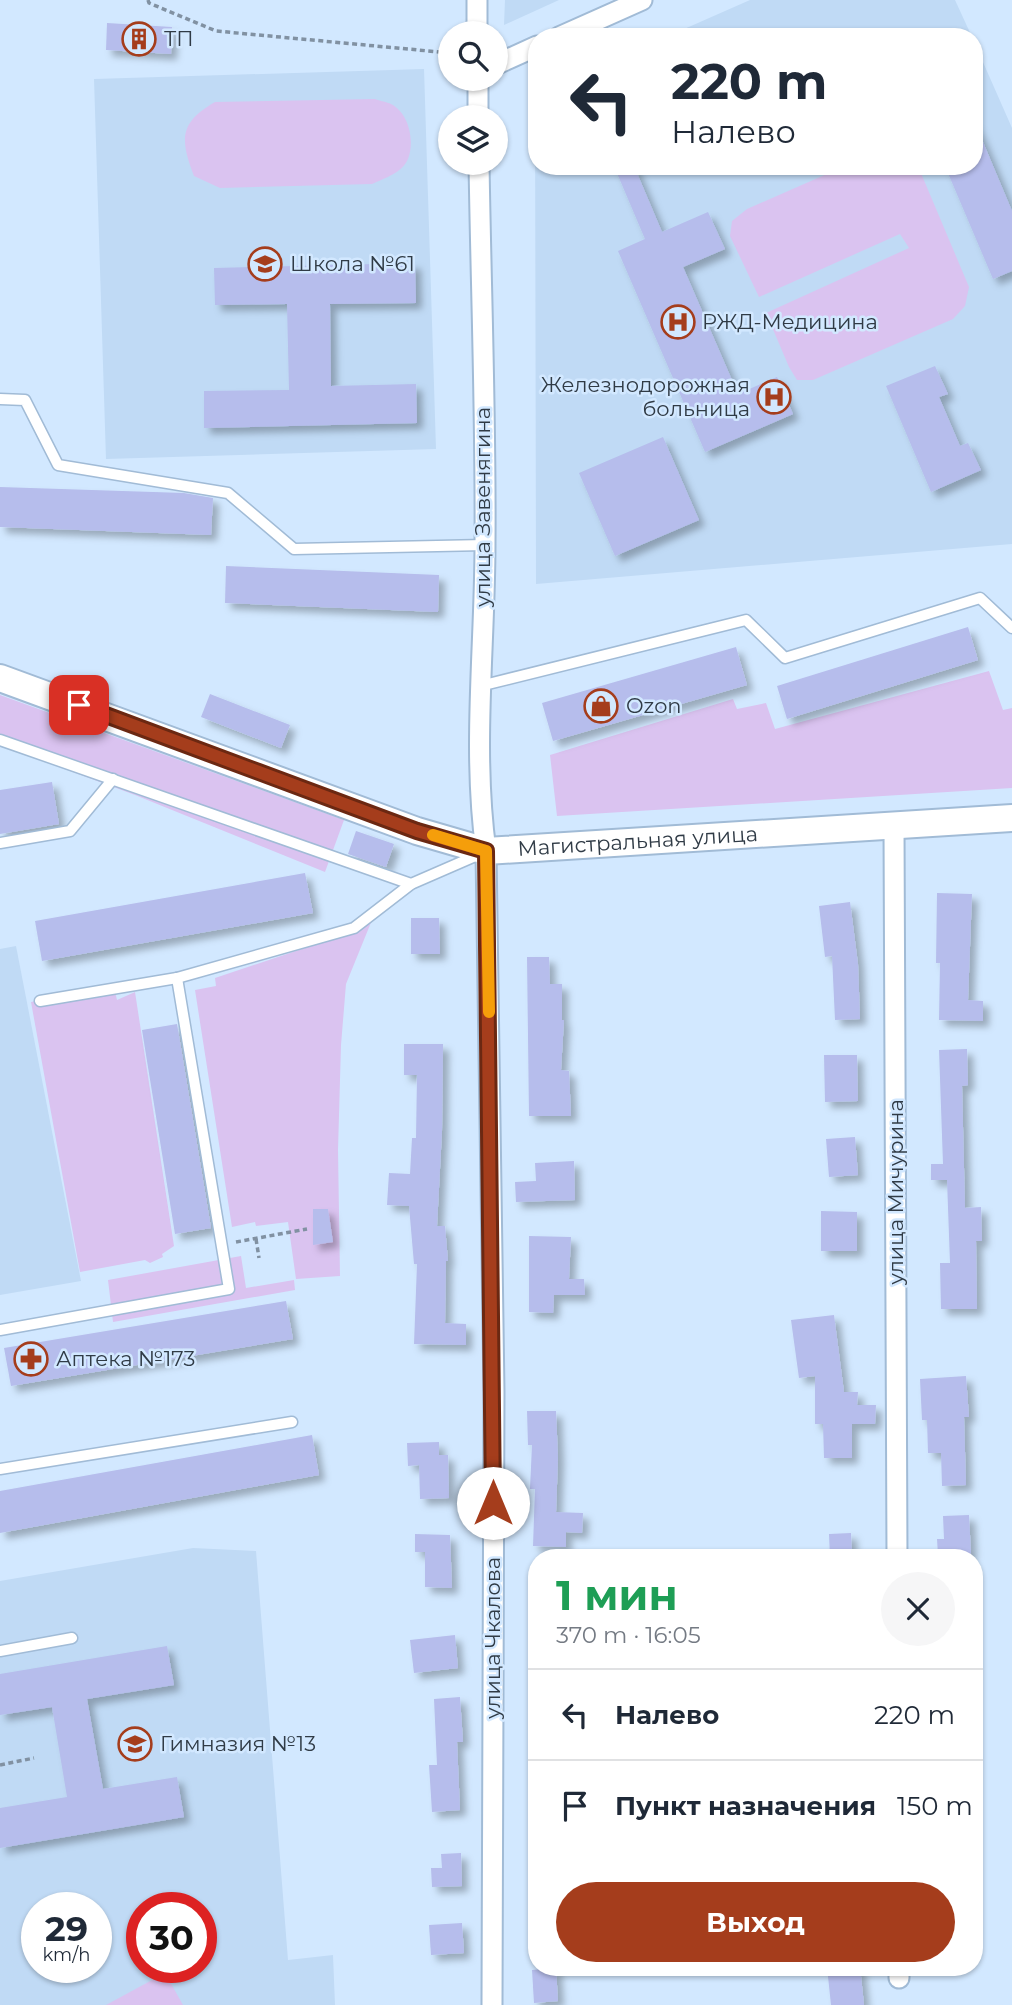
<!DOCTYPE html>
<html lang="ru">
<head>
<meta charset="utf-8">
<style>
	body { margin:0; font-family:Montserrat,sans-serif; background:#f6f6f7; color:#1f2937; height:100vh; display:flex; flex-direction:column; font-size:26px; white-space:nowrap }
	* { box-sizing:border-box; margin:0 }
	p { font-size:23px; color:#747a83 }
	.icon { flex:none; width:38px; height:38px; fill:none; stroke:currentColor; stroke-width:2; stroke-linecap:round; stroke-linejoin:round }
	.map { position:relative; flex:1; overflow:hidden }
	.sheet { position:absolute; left:528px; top:1549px; width:455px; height:427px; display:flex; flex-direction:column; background:#fff; border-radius:28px; box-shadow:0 2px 5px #0004 }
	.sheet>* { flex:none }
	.top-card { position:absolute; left:528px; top:28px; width:455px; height:147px; border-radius:28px; box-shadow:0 2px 5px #0004; background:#fff; color:#1f2937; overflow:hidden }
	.tools { position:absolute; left:438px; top:21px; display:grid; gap:14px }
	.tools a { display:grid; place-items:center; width:70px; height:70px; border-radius:50%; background:#fff; box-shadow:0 2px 5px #0004; font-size:35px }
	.speed { position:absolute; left:21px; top:1892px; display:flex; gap:14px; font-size:35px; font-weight:700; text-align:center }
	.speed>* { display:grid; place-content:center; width:91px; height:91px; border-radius:50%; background:#fff; box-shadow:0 2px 5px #0004; line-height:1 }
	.speed small { font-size:18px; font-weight:400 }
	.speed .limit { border:10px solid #d22; background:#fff; color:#111 }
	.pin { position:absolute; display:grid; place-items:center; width:60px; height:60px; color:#fff; margin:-30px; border-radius:14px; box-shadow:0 4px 10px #0006 }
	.me { position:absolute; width:77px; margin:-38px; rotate:0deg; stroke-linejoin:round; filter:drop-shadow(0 0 5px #0008) }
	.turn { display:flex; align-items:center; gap:24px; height:147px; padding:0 28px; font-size:32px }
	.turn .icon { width:91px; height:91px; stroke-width:2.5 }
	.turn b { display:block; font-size:49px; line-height:60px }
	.round { display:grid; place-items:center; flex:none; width:74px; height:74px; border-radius:37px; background:#f6f6f7 }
	.head { display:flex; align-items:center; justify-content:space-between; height:119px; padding:0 28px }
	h1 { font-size:42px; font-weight:700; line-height:52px; color:#1e9e55 }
	.cta { display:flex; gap:14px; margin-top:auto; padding:14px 28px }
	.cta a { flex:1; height:80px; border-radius:42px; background:#a53d1c; color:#fff; font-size:28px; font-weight:700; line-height:80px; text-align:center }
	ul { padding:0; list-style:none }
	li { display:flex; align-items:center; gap:21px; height:91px; padding:0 28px; border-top:2px solid #e0e1e3 }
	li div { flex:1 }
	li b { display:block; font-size:26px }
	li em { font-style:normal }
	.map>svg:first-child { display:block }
</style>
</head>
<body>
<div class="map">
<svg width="1012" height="2005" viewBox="0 0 1012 2005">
	<defs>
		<filter id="shadow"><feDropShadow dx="6" dy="6" stdDeviation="3.5" flood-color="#0004"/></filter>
	</defs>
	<rect width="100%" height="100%" fill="#d2e8ff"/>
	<g fill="#c0daf5" fill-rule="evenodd">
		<polygon points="505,0 559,0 504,25"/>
		<polygon points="750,0 955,0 972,37 666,37"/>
		<polygon points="975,44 1012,128 1012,544 536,584 535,94 537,93 537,166 975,166"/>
		<polygon points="424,69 436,449 106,459 94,79"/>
		<polygon points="16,946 81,1281 0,1295 0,949"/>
		<path d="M193,1548L256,1551L288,1960L333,1955L335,2005H0V1581ZM37,1908H96V1967H37ZM142,1908H201V1967H142Z"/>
	</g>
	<g fill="#dac3f0">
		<path d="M375,99C380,101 387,102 391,104C409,113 415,141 408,159C402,173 385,178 372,184L220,188L194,176C180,139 179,123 215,102Z"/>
		<polygon points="845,166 918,166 969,287 965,306 953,319 813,380 797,380 789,367 766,313 909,248 900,234 759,297 730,236 732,221 747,209"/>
		<polygon points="989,671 1003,710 1012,708 1012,788 557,816 550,755 733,699 737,709 766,703 775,729"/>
		<polygon points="0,695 344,820 325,872 135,795 0,745"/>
		<polygon points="372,920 346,984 341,1045 338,1150 340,1276 296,1279 288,1222 256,1226 255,1222 232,1227 195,990 216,986 215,978 332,939"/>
		<polygon points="114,987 117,1000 135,992 174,1246 162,1254 163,1257 150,1263 145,1260 80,1272 31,1002"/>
		<polygon points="241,1256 246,1288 294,1280 295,1290 113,1322 108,1280"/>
		<polygon points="165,1973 183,2005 106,2005"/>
	</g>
	<g fill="#b6bdec" filter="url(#shadow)">
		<polygon points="107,23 172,27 171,54 106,50"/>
		<polygon points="975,123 1012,211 1012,271 993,279 945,166 975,166"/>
		<polygon points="614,166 634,166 662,232 708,212 725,249 683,267 738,394 777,377 793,414 705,452 618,251 645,239"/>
		<polygon points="415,263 416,303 330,304 331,386 416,384 417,423 204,428 204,391 289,390 287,304 215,305 214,268"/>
		<polygon points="935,366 948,394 939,397 960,446 968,443 981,470 931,492 886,386"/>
		<polygon points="663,437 699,520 615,556 579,473"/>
		<polygon points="0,487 184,493 213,498 211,535 0,527"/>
		<polygon points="226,566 439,575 438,612 225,603"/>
		<polygon points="968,627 978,660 787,719 777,686"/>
		<polygon points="736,647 747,685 553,741 542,703"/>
		<polygon points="210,694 290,725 281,748 201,717"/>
		<polygon points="52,782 59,824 0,834 0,790"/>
		<polygon points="356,831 394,844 386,867 348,854"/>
		<polygon points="305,873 313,913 42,961 35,921"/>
		<polygon points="937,893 972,894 968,1000 983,1001 983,1021 939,1020 940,963 936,963"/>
		<polygon points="850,902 858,964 860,1019 835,1020 832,956 825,957 819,906"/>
		<polygon points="411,918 439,918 440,954 411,954"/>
		<polygon points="527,957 549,957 550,984 562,984 562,1020 564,1020 561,1070 569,1071 571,1116 529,1116"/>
		<polygon points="177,1024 211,1228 175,1234 142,1030"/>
		<polygon points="404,1044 443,1044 442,1131 437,1226 445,1226 448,1261 446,1261 445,1323 466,1324 466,1345 414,1344 417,1264 414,1264 409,1206 387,1205 389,1173 410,1174 412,1138 416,1138 417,1075 404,1075"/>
		<polygon points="967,1049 968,1085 962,1086 965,1208 981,1207 982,1241 976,1241 977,1309 941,1309 940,1263 950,1263 947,1180 931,1180 931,1164 943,1164 939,1050"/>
		<polygon points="824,1055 857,1055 858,1101 825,1102"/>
		<polygon points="855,1137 858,1175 829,1177 826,1139"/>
		<polygon points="574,1161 575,1200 516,1202 515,1182 536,1181 535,1163"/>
		<polygon points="313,1209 328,1209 333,1242 313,1245"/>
		<polygon points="821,1211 857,1212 857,1251 821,1251"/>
		<polygon points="529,1236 571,1237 569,1279 584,1279 585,1295 554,1295 553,1313 529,1312"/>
		<polygon points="286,1301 293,1339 11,1386 4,1348"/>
		<polygon points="834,1315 844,1392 858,1392 857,1405 876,1405 875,1424 852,1424 852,1458 824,1458 823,1424 815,1424 815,1376 799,1378 791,1320"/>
		<polygon points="966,1376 969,1417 964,1417 966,1485 942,1486 941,1453 928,1453 927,1420 922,1420 920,1379"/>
		<polygon points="527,1411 556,1411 558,1458 556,1512 583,1513 582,1533 566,1532 566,1547 533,1546 535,1489 530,1489 532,1445 528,1445"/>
		<polygon points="312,1435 319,1475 0,1533 0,1491"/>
		<polygon points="439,1442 439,1455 448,1455 449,1498 420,1499 419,1465 408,1466 407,1443"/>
		<polygon points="969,1515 971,1554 938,1555 937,1539 944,1539 943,1516"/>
		<polygon points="851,1533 852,1558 830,1558 829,1534"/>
		<polygon points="415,1534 450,1535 452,1588 425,1587 425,1552 415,1552"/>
		<polygon points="455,1635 458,1668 414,1673 410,1640"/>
		<polygon points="167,1646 174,1685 87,1699 103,1789 177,1777 184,1817 0,1848 0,1808 67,1797 52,1707 0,1715 0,1674"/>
		<polygon points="460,1697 463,1742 457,1742 460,1810 432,1812 429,1765 437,1765 434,1699"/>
		<polygon points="461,1853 462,1886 432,1887 431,1868 442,1868 441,1854"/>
		<polygon points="462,1923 464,1953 431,1955 429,1925"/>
		<polygon points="827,1967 860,1967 864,2005 831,2005"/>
		<polygon points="556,1968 558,2001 534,2003 532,1970"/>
	</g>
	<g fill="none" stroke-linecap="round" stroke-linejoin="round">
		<defs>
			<g id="service">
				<polyline points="0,399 25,400 58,465 228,493 294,549 485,545"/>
				<polyline points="480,686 746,620 785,658 980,598 1012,628"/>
				<polyline points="0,740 411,884"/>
				<polyline points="0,843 70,831 113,779"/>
				<polyline points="40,1001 177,978 354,928 411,884 480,854"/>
				<polyline points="0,1330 229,1289 177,978"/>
				<polyline points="0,1469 292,1422"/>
				<polyline points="0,1651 72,1638"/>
			</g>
			<g id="minor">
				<polyline points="477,0 477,33"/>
				<polyline points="559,37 642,0"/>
				<polyline points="495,65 537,46"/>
				<polyline points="478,79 478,117"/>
				<path d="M479,163C481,290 486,417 485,544C485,646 472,749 486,851L494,1392L492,2005"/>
				<polyline points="894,827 897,1558"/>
				<polyline points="899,1967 899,1978"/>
			</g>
			<g id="secondary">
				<path id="s1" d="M0,678L417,831L486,851L1012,818"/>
			</g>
		</defs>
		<use href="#service" stroke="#a1bbd6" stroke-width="13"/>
		<use href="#minor" stroke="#a1bbd6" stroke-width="23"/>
		<use href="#secondary" stroke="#a1bbd6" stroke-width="30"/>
		<g stroke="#8191a2" stroke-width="3.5" stroke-dasharray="5 3.5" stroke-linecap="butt">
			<polyline points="148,0 149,3 216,31 450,53"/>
			<polyline points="256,1239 259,1258"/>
			<polyline points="236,1242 307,1229"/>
			<polyline points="0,1765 34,1758"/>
		</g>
		<use href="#service" stroke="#fff" stroke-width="10"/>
		<use href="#minor" stroke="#fff" stroke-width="19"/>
		<use href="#secondary" stroke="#fff" stroke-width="26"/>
	</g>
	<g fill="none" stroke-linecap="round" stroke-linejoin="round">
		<defs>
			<polyline id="route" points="79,705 417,831 486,851 493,1503"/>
		</defs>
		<use href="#route" stroke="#6b2812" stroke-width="18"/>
		<use href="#route" stroke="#a53d1c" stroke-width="12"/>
		<polyline stroke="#f59e0b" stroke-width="12" points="433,835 486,851 489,1012"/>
	</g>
	<defs>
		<symbol id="building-ring" viewBox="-11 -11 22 22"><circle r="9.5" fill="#d2e8ff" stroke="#a53d1c" stroke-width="1.5"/><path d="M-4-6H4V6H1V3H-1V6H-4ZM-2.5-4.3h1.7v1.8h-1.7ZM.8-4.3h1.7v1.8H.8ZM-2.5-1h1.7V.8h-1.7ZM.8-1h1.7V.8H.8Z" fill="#a53d1c"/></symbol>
		<symbol id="school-ring" viewBox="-11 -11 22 22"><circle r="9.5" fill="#d2e8ff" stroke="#a53d1c" stroke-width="1.5"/><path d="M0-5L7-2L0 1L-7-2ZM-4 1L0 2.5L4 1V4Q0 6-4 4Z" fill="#a53d1c"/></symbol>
		<symbol id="hospital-ring" viewBox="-11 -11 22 22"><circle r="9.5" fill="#d2e8ff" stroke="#a53d1c" stroke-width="1.5"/><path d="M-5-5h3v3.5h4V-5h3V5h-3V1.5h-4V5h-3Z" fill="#a53d1c"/></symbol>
		<symbol id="shop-ring" viewBox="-11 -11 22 22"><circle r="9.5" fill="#d2e8ff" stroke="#a53d1c" stroke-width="1.5"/><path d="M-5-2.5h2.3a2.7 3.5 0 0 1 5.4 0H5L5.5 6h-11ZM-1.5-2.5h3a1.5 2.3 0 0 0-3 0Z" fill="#a53d1c"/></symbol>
		<symbol id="pharmacy-ring" viewBox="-11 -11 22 22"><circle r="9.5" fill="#d2e8ff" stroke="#a53d1c" stroke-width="1.5"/><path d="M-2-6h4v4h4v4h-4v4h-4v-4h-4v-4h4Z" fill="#a53d1c"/></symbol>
	</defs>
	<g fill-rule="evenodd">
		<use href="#building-ring" x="120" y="20" width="38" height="38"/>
		<use href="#school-ring" x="246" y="245" width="38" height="38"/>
		<use href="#hospital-ring" x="659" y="303" width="38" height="38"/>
		<use href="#hospital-ring" x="755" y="378" width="38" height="38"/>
		<use href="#shop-ring" x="582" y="687" width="38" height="38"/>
		<use href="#pharmacy-ring" x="12" y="1340" width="38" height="38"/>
		<use href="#school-ring" x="116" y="1725" width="38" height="38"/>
	</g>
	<g text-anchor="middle" stroke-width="5" stroke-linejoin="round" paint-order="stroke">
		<g font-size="21" fill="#303b46" stroke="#d2e8ff" text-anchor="start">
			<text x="164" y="46">ТП</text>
			<text x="290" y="271">Школа №61</text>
			<text x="702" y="329">РЖД-Медицина</text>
			<text x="750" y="392" text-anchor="end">Железнодорожная<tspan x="750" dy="24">больница</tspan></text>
			<text x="626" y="713">Ozon</text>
			<text x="56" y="1366">Аптека №173</text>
			<text x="160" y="1751">Гимназия №13</text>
		</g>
		<g font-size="21" fill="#303b46" stroke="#d2e8ff">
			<text transform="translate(483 507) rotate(-90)" y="7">улица Завенягина</text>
			<text dy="7" stroke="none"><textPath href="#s1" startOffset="668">Магистральная улица</textPath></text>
			<text transform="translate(896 1192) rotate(-90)" y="7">улица Мичурина</text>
			<text transform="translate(493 1638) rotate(-90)" y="7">улица Чкалова</text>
		</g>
	</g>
</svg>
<div class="tools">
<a><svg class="icon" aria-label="search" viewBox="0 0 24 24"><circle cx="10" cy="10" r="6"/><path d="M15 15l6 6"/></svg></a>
<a><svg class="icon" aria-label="layers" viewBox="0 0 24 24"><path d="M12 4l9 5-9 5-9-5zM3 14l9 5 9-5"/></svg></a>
</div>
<div class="speed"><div>29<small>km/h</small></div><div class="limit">30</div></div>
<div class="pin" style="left:79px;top:705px;background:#d93025"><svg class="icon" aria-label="arrive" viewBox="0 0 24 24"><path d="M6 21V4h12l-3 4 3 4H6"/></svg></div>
<svg class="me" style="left:493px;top:1503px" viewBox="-20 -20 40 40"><circle r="19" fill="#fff"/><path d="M0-13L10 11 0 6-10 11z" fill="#a53d1c"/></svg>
<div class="top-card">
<div class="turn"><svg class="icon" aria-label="left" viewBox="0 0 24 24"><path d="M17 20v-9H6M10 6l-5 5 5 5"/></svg><div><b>220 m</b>Налево</div></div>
</div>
<section class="sheet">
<div class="head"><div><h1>1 мин</h1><p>370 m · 16:05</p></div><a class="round"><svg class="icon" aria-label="close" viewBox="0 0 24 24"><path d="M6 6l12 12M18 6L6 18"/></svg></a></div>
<ul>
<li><svg class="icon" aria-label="left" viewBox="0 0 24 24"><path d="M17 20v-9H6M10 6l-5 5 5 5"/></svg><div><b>Налево</b></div><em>220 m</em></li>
<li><svg class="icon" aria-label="arrive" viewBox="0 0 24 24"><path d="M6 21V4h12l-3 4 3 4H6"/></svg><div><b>Пункт назначения</b></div><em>150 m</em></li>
</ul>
<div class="cta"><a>Выход</a></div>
</section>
</div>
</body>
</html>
